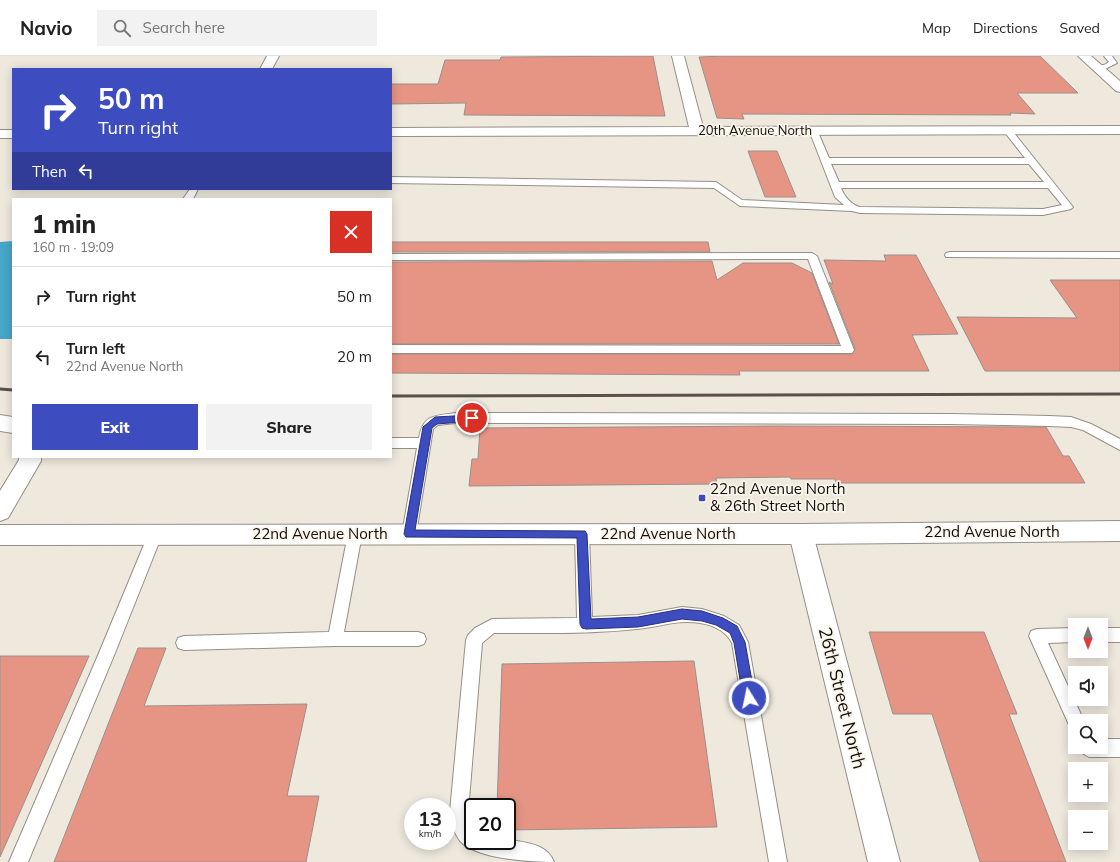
<!DOCTYPE html>
<html lang="en">
<head>
<meta charset="utf-8">
<style>
	body { margin:0; font-family:Mulish,sans-serif; background:#f2f2f2; color:#222; height:100vh; display:flex; flex-direction:column; font-size:15px; white-space:nowrap }
	* { box-sizing:border-box; margin:0 }
	p { font-size:13px; color:#767676 }
	.icon { flex:none; width:22px; height:22px; fill:none; stroke:currentColor; stroke-width:2; stroke-linecap:round; stroke-linejoin:round }
	.map { position:relative; flex:1; overflow:hidden }
	.sheet { position:absolute; left:12px; top:142px; width:380px; height:260px; display:flex; flex-direction:column; background:#fff; border-radius:0px; box-shadow:0 2px 10px #0003 }
	.sheet>* { flex:none }
	.hud { position:absolute; left:12px; top:12px; width:380px; height:122px; border-radius:0px; box-shadow:0 2px 10px #0003; background:#3d4cbf; color:#fff; overflow:hidden }
	.needle { width:26px; rotate:180deg }
	.controls { position:absolute; left:1068px; top:562px; display:grid; gap:8px }
	.controls a { display:grid; place-items:center; width:40px; height:40px; border-radius:0px; background:#fff; box-shadow:0 2px 10px #0003; font-size:20px }
	.speed { position:absolute; left:404px; top:742px; display:flex; gap:8px; font-size:20px; font-weight:700; text-align:center }
	.speed>* { display:grid; place-content:center; width:52px; height:52px; border-radius:50%; background:#fff; box-shadow:0 2px 10px #0003; line-height:1 }
	.speed small { font-size:10px; font-weight:400 }
	.speed .limit { border:2px solid #111; border-radius:6px; background:#fff; color:#111 }
	.pin { position:absolute; display:grid; place-items:center; width:34px; height:34px; color:#fff; margin:-17px; border:2px solid #fff; border-radius:50%; box-shadow:0 1px 4px #0007 }
	.me { position:absolute; width:44px; margin:-22px; rotate:350deg; stroke-linejoin:round; filter:drop-shadow(0 0 3px #0008) }
	.turn { display:flex; align-items:center; gap:14px; height:84px; padding:0 20px; font-size:18px }
	.turn .icon { width:52px; height:52px; stroke-width:2.5 }
	.turn b { display:block; font-size:28px; line-height:34px }
	.then { display:flex; align-items:center; height:38px; padding:0 20px; background:#0003; gap:8px; font-size:15px }
	.round { display:grid; place-items:center; flex:none; width:42px; height:42px; border-radius:0px; background:#f2f2f2 }
	.summary { display:flex; align-items:center; justify-content:space-between; height:68px; padding:0 20px }
	h1 { font-size:24px; font-weight:800; line-height:30px }
	.action { display:flex; gap:8px; margin-top:auto; padding:8px 20px }
	.action a { flex:1; height:46px; border-radius:0px; background:#3d4cbf; color:#fff; font-size:16px; font-weight:800; line-height:46px; text-align:center }
	.action a+a { background:#f2f2f2; color:#222 }
	ul { padding:0; list-style:none }
	li { display:flex; align-items:center; gap:12px; height:60px; padding:0 20px; border-top:1px solid #e0e0e0 }
	li div { flex:1 }
	li b { display:block; font-size:15px }
	li em { font-style:normal }
	header { display:flex; align-items:center; gap:24px; box-sizing:border-box; height:56px; padding:0 20px; background:#fff; border-bottom:1px solid #e0e0e0 }
	header strong { font-size:19px }
	nav { display:flex; gap:22px; margin-inline-start:auto; font-size:14px }
	.search { width:280px; height:36px; background:#f2f2f2; display:flex; align-items:center; gap:10px; box-sizing:border-box; padding:0 14px; border-radius:0px; color:#767676; font-size:15px }
	.map>svg:first-child { display:block }
</style>
</head>
<body>
<header>
<strong>Navio</strong>
<div class="search"><svg class="icon" aria-label="search" viewBox="0 0 24 24"><circle cx="10" cy="10" r="6"/><path d="M15 15l6 6"/></svg>Search here</div>
<nav><a>Map</a><a>Directions</a><a>Saved</a></nav>
</header>
<div class="map">
<svg width="1120" height="806" viewBox="0 0 1120 806">
	<rect width="100%" height="100%" fill="#eee8dd"/>
	<polygon fill="#47a6c8" points="13,185 13,283 0,283 0,186"/>
	<g fill="#e69585" stroke="#9b8f8c">
		<polygon points="653,0 665,60 464,59 466,47 391,48 391,28 438,28 445,4 500,4 501,1"/>
		<polygon points="726,0 1040,0 1078,37 1017,37 1035,58 1010,57 1011,59 742,58 744,63 717,62 699,1"/>
		<polygon points="748,95 777,95 796,141 765,141"/>
		<polygon points="391,186 708,186 710,196 391,196"/>
		<polygon points="884,199 916,199 958,278 912,279 929,315 739,315 740,319 391,317 391,298 852,298 855,293 829,226 833,228 824,204 886,205"/>
		<polygon points="712,205 717,224 743,207 792,207 812,217 839,288 391,288 391,206"/>
		<polygon points="1050,224 1120,224 1120,315 985,315 957,261 1077,262"/>
		<polygon points="777,370 1046,371 1063,400 1069,400 1085,427 836,427 835,423 791,423 790,421 716,422 717,428 469,430 472,403 478,403 480,372"/>
		<polygon points="869,576 984,576 1017,658 1009,658 1066,806 980,806 932,658 893,658"/>
		<polygon points="138,592 166,592 144,650 307,648 287,740 319,740 306,806 54,806"/>
		<polygon points="0,600 89,600 0,801"/>
		<polygon points="694,605 717,771 507,774 507,751 497,751 502,608"/>
	</g>
	<g fill="none" stroke-linecap="round" stroke-linejoin="round">
		<defs>
			<g id="service">
				<polygon points="1104,0 1112,0 1117,7 1105,13 1093,13 1093,9 1104,9 1109,6"/>
				<path d="M810,72H813L817,74L829,102H1025L1003,74L1007,72H1010L1073,151L1071,153L1043,159L860,157L852,155L740,150L714,132L391,127V121L716,126L742,144L844,149L835,141L809,74ZM831,108H1029L1044,126H839ZM841,132H1048L1062,149L1043,153L860,151C851,149 844,140 841,132Z"/>
				<polygon points="190,133 198,133 193,143 183,143"/>
				<polygon points="950,196 1120,196 1120,202 946,201 945,199 946,197"/>
				<polygon points="812,197 817,200 854,294 852,297 391,297 391,289 841,290 808,203 391,204 391,198"/>
				<path d="M456,357L950,358L1049,360L1071,361L1091,368L1120,383V394L1083,374L1071,371L1049,370L950,368L456,367L438,369L433,373L416,478L414,482L409,484L404,482L402,478L417,392H391V382H419C423,358 435,360 456,357Z"/>
				<polygon points="355,472 360,474 362,478 344,576 418,576 424,578 426,583 424,588 418,590 335,590 184,594 178,592 176,587 178,582 184,580 329,576 348,478 350,474"/>
				<path d="M582,472L587,474L589,478L592,561L638,559L682,551L702,553L724,560L739,569L748,586L787,806H769L732,587C726,575 713,569 700,567C677,563 660,571 637,573C590,578 542,577 494,577L482,587L468,756L470,767L473,771V785H507V783C525,787 547,787 554,806C530,806 477,803 460,785C454,777 451,766 450,756L466,584L468,579L475,572L492,563L577,562L575,478L577,474Z"/>
				<polygon points="155,473 160,475 162,479 115,597 28,806 9,806 99,597 148,479 150,475"/>
				<polygon points="1075,572 1075,586 1048,587 1084,665 1075,665 1075,673 1070,671 1029,580 1031,575 1037,573"/>
				<rect x="1101" y="572" width="19" height="14"/>
				<polygon points="1101,683 1120,683 1120,701 1089,701 1082,697 1079,691 1101,691"/>
			</g>
			<g id="minor">
				<polygon points="267,0 279,0 272,13 260,13"/>
				<polygon points="672,0 684,0 703,71 1120,70 1120,78 391,80 391,72 689,71"/>
				<rect x="0" y="74" width="13" height="8"/>
				<polygon points="0,359 13,361 13,377 0,375"/>
				<polygon points="19,401 41,401 41,405 8,462 0,465 0,435 19,404"/>
				<polygon points="801,468 809,471 813,478 900,806 868,806 789,478 793,471"/>
			</g>
			<polygon id="tertiary" points="1078,0 1091,0 1120,25 1120,36 1116,35"/>
			<polygon id="secondary" points="1120,465 1120,485 801,488 0,489 0,469 801,468"/>
		</defs>
		<use href="#service" stroke="#958f86" stroke-width="2"/>
		<use href="#minor" stroke="#958f86" stroke-width="2"/>
		<use href="#tertiary" stroke="#958f86" stroke-width="2"/>
		<use href="#secondary" stroke="#958f86" stroke-width="2"/>
		<use href="#service" fill="#fff" fill-rule="evenodd"/>
		<use href="#minor" fill="#fff" fill-rule="evenodd"/>
		<use href="#tertiary" fill="#fff" fill-rule="evenodd"/>
		<use href="#secondary" fill="#fff" fill-rule="evenodd"/>
		<g stroke="#56534d" stroke-width="3">
			<polyline points="0,333 13,334"/>
			<polyline points="391,340 1120,338"/>
		</g>
	</g>
	<polygon fill="#3d4cbf" stroke="#28317c" points="472,359 476,362 475,365 437,368 432,372 415,474 585,475 587,478 591,563 638,561 682,553 702,555 723,562 737,570 745,586 755,642 753,646 749,648 745,646 743,642 734,587 730,577 716,569 702,565 682,563 638,571 586,573 582,572 580,568 577,482 406,481 404,478 423,371 435,361"/>
	<rect fill="#3d4cbf" stroke="#fbf5eb" stroke-width="1.5" x="698" y="438" width="8" height="8" rx="2"/>
	<g text-anchor="middle" stroke-width="3.5" stroke-linejoin="round" paint-order="stroke">
		<g font-size="13" fill="#100e0b" stroke="#fbf5eb">
			<text x="755" y="79">20th Avenue North</text>
		</g>
		<g font-size="15" fill="#100e0b" stroke="#fbf5eb" text-anchor="start">
			<text x="710" y="438">22nd Avenue North<tspan x="710" dy="17">&amp; 26th Street North</tspan></text>
		</g>
		<g font-size="15" fill="#100e0b" stroke="#fbf5eb">
			<text x="992" y="481">22nd Avenue North</text>
			<text x="320" y="483">22nd Avenue North</text>
			<text x="668" y="483">22nd Avenue North</text>
		</g>
		<g font-size="18" fill="#100e0b" stroke="#fbf5eb">
			<text transform="translate(842 642) rotate(76)" y="6">26th Street North</text>
		</g>
	</g>
</svg>
<div class="controls">
<a><svg class="needle" viewBox="-14 -14 28 28"><path d="M0-13l5 13h-10z" fill="#e53935"/><path d="M0 13l5-13h-10z" fill="#767676"/></svg></a>
<a><svg class="icon" aria-label="sound" viewBox="0 0 24 24"><path d="M4 9h4l5-4v14l-5-4H4zM17 9q2 3 0 6"/></svg></a>
<a><svg class="icon" aria-label="search" viewBox="0 0 24 24"><circle cx="10" cy="10" r="6"/><path d="M15 15l6 6"/></svg></a>
<a>+</a>
<a>−</a>
</div>
<div class="speed"><div>13<small>km/h</small></div><div class="limit">20</div></div>
<div class="pin" style="left:472px;top:362px;background:#d93025"><svg class="icon" aria-label="arrive" viewBox="0 0 24 24"><path d="M6 21V4h12l-3 4 3 4H6"/></svg></div>
<svg class="me" style="left:749px;top:642px" viewBox="-20 -20 40 40"><circle r="17" fill="#3d4cbf" stroke="#fff" stroke-width="3"/><path d="M0-11L8 9 0 5-8 9z" fill="#fff"/></svg>
<div class="hud">
<div class="turn"><svg class="icon" aria-label="right" viewBox="0 0 24 24"><path d="M7 20v-9h11M14 6l5 5-5 5"/></svg><div><b>50 m</b>Turn right</div></div>
<div class="then">Then<svg class="icon" aria-label="left" viewBox="0 0 24 24"><path d="M17 20v-9H6M10 6l-5 5 5 5"/></svg></div>
</div>
<section class="sheet">
<div class="summary"><div><h1>1 min</h1><p>160 m · 19:09</p></div><a class="round" style="background:#d93025;color:#fff"><svg class="icon" aria-label="close" viewBox="0 0 24 24"><path d="M6 6l12 12M18 6L6 18"/></svg></a></div>
<ul>
<li><svg class="icon" aria-label="right" viewBox="0 0 24 24"><path d="M7 20v-9h11M14 6l5 5-5 5"/></svg><div><b>Turn right</b></div><em>50 m</em></li>
<li><svg class="icon" aria-label="left" viewBox="0 0 24 24"><path d="M17 20v-9H6M10 6l-5 5 5 5"/></svg><div><b>Turn left</b><p>22nd Avenue North</p></div><em>20 m</em></li>
</ul>
<div class="action"><a>Exit</a><a>Share</a></div>
</section>
</div>
</body>
</html>
